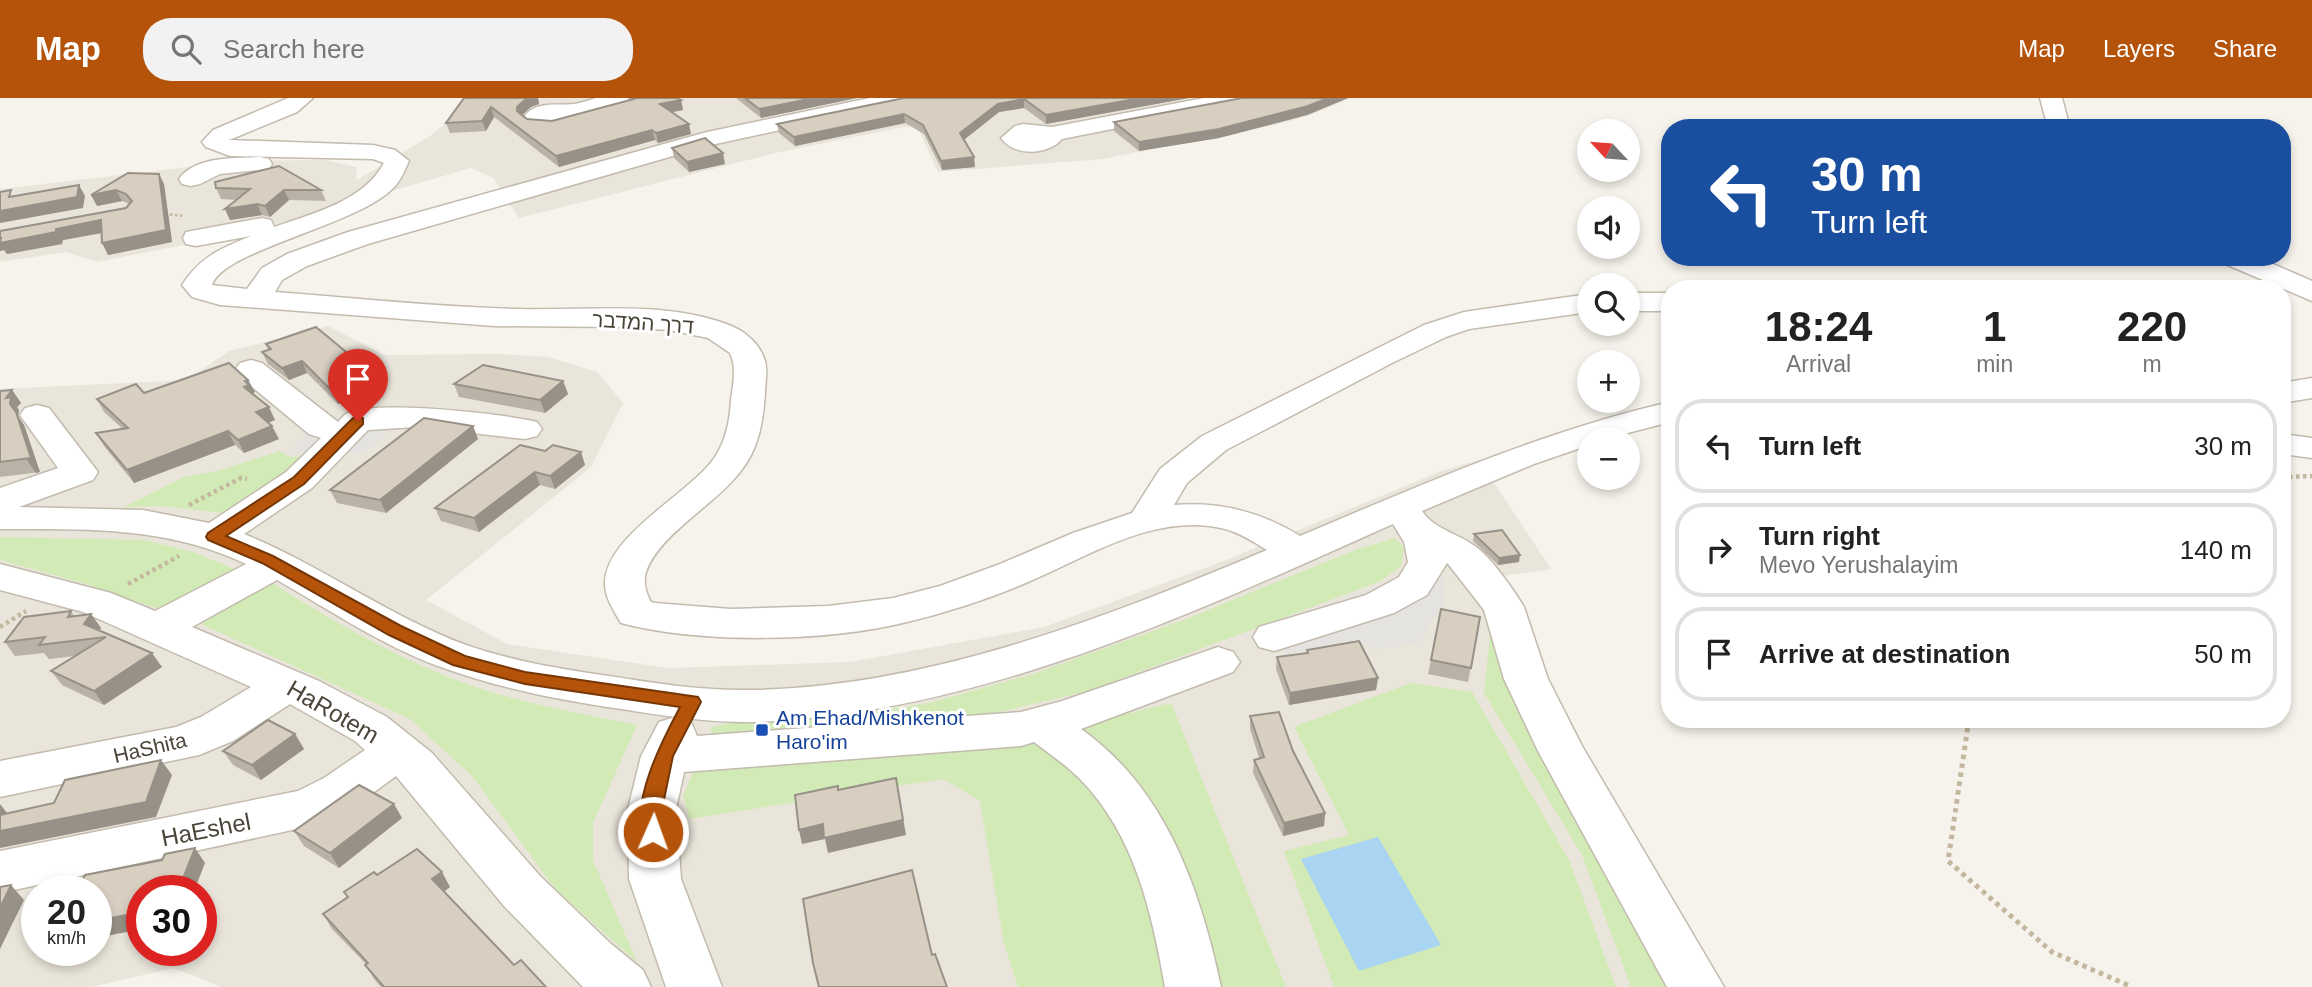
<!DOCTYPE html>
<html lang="en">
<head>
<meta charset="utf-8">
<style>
	body { margin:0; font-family:Helvetica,Heebo,sans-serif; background:#f2f2f2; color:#222; height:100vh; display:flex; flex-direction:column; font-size:26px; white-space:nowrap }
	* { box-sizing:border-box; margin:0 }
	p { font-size:23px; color:#767676 }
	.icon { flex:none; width:38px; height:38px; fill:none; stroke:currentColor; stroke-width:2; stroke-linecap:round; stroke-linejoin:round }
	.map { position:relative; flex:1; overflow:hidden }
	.side { position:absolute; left:1661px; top:182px; width:630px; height:448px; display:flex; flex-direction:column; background:#fff; border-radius:28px; box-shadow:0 4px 10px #0003 }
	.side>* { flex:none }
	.hud { position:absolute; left:1661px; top:21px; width:630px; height:147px; border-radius:28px; box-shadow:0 4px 10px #0003; background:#1a4fa0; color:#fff; overflow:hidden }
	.needle { width:46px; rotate:296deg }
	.buttons { position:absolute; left:1577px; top:21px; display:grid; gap:14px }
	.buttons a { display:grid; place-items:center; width:63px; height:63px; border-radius:50%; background:#fff; box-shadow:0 4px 10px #0003; font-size:35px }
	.speed { position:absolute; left:21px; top:777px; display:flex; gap:14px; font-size:35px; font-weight:700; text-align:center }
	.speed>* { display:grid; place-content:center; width:91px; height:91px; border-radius:50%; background:#fff; box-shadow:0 4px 10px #0003; line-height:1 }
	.speed small { font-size:18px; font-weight:400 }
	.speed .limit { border:10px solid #d22; background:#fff; color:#111 }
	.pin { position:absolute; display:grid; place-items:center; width:60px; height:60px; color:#fff; margin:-72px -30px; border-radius:50% 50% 50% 0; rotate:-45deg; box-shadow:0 0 7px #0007 }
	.pin .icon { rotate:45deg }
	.me { position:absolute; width:77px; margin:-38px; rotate:2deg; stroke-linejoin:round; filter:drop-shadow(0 0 5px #0008) }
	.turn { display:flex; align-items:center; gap:24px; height:147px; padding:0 35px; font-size:32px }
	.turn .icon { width:91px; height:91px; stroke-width:2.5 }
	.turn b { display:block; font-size:49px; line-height:60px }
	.eta { display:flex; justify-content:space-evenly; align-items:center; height:119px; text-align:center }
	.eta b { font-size:42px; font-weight:800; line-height:49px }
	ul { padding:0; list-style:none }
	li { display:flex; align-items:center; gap:21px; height:94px; margin:0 14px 10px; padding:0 21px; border:4px solid #e0e0e0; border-radius:28px }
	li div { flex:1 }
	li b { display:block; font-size:26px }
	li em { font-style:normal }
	header { display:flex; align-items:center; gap:42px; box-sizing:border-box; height:98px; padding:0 35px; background:#b45309; color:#fff }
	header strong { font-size:33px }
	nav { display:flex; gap:38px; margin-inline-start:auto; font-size:24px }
	.search { width:490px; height:63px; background:#f2f2f2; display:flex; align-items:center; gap:18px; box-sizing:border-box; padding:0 24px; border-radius:28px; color:#767676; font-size:26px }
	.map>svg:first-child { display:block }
</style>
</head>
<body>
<header>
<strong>Map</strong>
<div class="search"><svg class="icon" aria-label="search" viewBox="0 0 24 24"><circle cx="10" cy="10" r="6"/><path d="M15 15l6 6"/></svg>Search here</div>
<nav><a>Map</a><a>Layers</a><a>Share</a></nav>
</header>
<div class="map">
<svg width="2312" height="889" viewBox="0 0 2312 889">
	<rect width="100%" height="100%" fill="#f6f3ec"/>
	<g fill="#eae5da" fill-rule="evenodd">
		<polygon points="495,0 1351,0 1313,16 1284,25 1102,61 938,74 917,28 898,30 780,54 519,120 493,80 471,70 250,134 97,164 66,154 0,164 0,91 241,63 325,62 356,69 357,82 430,38 461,13"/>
		<path d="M328,228L384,257L498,256L548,259L597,274L623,305L591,369L426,502L507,546L668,570L850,564L1044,529L1216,466L1444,372L1479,362L1551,471L1476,482L1578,639L1674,839L1701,889H221L174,870L91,889H0V291L187,282L229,253ZM37,793H96V852H37ZM142,793H201V852H142Z"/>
	</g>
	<g fill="#d2eab5">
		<polygon points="280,353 290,359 310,359 256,401 224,415 160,408 124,409 184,379 217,373"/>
		<polygon points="0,439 145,442 193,454 242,474 165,513 83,485 0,462"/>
		<polygon points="1395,440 1404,450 1401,468 1381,483 1088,593 995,615 715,643 710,630 732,624 850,618 933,604 1033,576 1181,523 1358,451"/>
		<path d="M266,481C332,523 401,563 475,589C527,606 583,616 637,627L593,725V762L637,864L556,792L472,678L410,621L190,521Z"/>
		<polygon points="1490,538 1508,543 1671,889 1631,889 1582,757 1484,595"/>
		<polygon points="1411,585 1472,594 1569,762 1616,889 1334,889 1284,753 1349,737 1294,629"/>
		<polygon points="1171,605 1286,889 1018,889 1004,846 980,703 943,681 690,721 683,698 696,668 1085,626"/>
	</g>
	<g fill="#e5e3e0">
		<polygon points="418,310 362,356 290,354 320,318"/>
		<polygon points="1405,469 1443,481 1446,501 1418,546 1376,551 1361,542 1286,557 1267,529 1398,480"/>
	</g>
	<polygon fill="#a9d4f2" points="1378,739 1441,847 1359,873 1301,761"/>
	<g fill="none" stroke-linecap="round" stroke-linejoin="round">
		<defs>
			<g id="minor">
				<path d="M288,0H313L297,14L229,42L373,47L395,52L409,63C405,71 402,80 396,87C363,127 223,151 212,187L247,191L262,170L287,156L348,134L707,34L870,0H912L909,5L901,6L711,47L368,146L307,168L282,182L275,194C356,200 437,209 518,211C587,213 663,202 729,227C745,233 760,246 765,263C768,273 765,285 765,295C763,324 759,351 740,374C715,407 659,436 646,474C643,484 646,495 651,504L655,505L731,511L828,508L893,500L940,488L1000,466L1073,435L1132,415L1160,371L1202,338L1424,227L1464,214L1589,196V214L1469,231L1446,239L1392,265L1226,352L1187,385L1174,407C1220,403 1261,414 1300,438C1421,387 1540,334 1670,304V324L1605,341H1589V347L1534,366L1422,413C1435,432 1458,435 1476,449C1492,461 1514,492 1524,509L1548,581L1582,648L1724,889H1667L1538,653L1504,581L1484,512L1449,467L1447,465L1427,497L1394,515L1274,553L1259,549L1253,539L1259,529L1366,497L1399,479L1408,464L1404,444L1393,426C1194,515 979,615 758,624C715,625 671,619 628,612C564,603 500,591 438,568C381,547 330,512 277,482L192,529L319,583L387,619L432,655L540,778L610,845L643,872L651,889H583L504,808L396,678C369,698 343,718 311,728L0,795V753L298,693L324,680L365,652L355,643L290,606L233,643L199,657L0,699V663L176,629L201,619L251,589L83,514L0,492V466L111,495L155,513L246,466C168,428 85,431 0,431V390L58,370L20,317L25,310L37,307L49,310L98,374L93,382L19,409L143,412L209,425L286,374L321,340L309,336L240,279L235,272L240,265L251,262L262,265L338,324C341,321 343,318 346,316C373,301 505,316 537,324L542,331L537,338L525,341L416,329L368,332L312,390L244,436C321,467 388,518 466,547C512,563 561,571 609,578C653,585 698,592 743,592C921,592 1106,520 1267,452C1254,444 1240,435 1225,431C1157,413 1087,459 1028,484C989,501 948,514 907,524C826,544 701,546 621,525C614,513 605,500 605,486C604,438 691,395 715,359C726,342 730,322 731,302C733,286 737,270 730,255L708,240L669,232L620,229L494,228L220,207L192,199L182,187C201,158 220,151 251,138L196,148L186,146L183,140L186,134L262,120L271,122L274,129C312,116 364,103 384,65L373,61L230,58L206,49L202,44L213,32Z"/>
				<path d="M596,0H633L630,5L584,16L572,26L554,31L530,28L522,21C535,2 554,8 574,6C581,5 589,2 596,0Z"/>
				<path d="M1204,0H1249L1246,5L1238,6L1062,41C1049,57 1014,59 1001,40L1015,28L1023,26L1052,29Z"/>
				<polygon points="2040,0 2062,0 2070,30 2048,30"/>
				<path d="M260,59L269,61L272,66L269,71L220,76L200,86L191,88L182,86L179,81C195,58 235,60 260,59Z"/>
				<polygon points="2219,159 2257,159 2312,183 2312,203 2223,165"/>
				<rect x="1628" y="195" width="42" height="18"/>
				<polygon points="2312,280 2312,300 2282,305 2282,285"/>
				<polygon points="2282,336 2312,340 2312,360 2282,356"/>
				<path d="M1218,549L1233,554L1240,564L1233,574L1081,631C1166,691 1200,791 1221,889H1165C1152,815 1135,737 1080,681C1066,667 1050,656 1034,644L1021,648L684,674L676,711L681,781L722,889H666L629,781L628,711L641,658L659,624L675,619L691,624L697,638L1021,614L1062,603Z"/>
			</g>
		</defs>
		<use href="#minor" stroke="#c2bbae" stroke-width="3"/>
		<polyline stroke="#c4b79f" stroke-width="2.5" stroke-dasharray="2.5 2.5" stroke-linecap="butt" points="165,116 184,118"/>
		<g stroke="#c4b79f" stroke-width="4.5" stroke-dasharray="3.5 3.5" stroke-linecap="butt">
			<polyline points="2282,379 2312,378"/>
			<polyline points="189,407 241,380 247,381"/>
			<polyline points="128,486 179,458"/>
			<polyline points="0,529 26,513"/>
		</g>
		<polyline stroke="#c4b79f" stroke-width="5" stroke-dasharray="4.5 4.5" stroke-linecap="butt" points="1969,621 1948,763 2052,854 2132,889"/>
		<use href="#minor" fill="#fff" fill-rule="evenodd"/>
	</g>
	<g fill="#bab2a6">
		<polygon points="464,0 538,0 539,6 531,9 522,17 527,21 552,23 629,3 628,0 677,0 683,12 672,14 691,36 658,45 655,42 559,69 494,19 486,33 450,35 446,25"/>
		<polygon points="736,0 857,0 761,20"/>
		<polygon points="904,0 1189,0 1046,26 1024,10 999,14 964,42 975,69 942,72 924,36 905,25 795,48 779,35 777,26"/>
		<polygon points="1242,0 1348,0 1307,17 1219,40 1139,53 1114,33 1114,24"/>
		<polygon points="672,50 725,66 689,74 674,60"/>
		<polygon points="128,75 164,86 172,144 108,157 102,135 63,142 62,146 7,156 4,152 0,153 0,133 126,110 130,106 122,103 97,108"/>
		<polygon points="216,90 321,92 326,103 289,102 270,119 262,117 230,122 225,111 237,102 221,101"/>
		<polygon points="266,246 381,291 338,306 307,275 289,282 268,266 262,254 268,252"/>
		<polygon points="248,282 255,294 253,295 254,297 275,322 268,325 279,341 244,355 235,347 134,385 104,348 96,335 123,331 104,314 97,301"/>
		<polygon points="563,283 568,296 545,315 459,299 454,286"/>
		<polygon points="12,292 21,305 17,309 19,312 18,318 24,327 40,374 0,379 0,293"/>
		<polygon points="473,328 478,341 386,415 337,405 330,392"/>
		<polygon points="545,353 581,354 585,367 555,391 540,387 479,434 441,423 435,410"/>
		<polygon points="1474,436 1519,464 1498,467 1473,443"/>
		<polygon points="71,513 74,518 91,516 101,530 99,533 162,569 104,607 62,587 51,573 75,558 49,561 44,555 15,558 5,544"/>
		<polygon points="1480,519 1468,584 1428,576 1431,562"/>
		<polygon points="1307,552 1378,580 1376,592 1289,607 1276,571 1277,559 1307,555"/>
		<polygon points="1250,618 1293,653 1325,715 1324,728 1283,738 1253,675 1254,662 1259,660 1250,631"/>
		<polygon points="295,636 304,651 261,682 233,667 223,653"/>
		<polygon points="402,720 339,770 304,748 294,733"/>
		<polygon points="377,777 450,789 444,794 514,867 546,889 381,889 374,881 366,866 332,831 323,816 347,800 344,794"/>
	</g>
	<g fill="#979187">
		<polygon points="527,0 538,0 539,6 531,9 520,19 517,9"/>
		<polygon points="814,0 857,0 761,20 759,11"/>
		<polygon points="1141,0 1189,0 1046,26 1046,17"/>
		<polygon points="1328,0 1348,0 1307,17 1219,40 1139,53 1139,44"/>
		<polygon points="1024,1 1024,10 999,14 961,44 960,35 998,6"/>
		<polygon points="681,2 683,12 662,16 660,6"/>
		<polygon points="491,9 494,19 486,33 482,23"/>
		<polygon points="904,16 905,25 795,48 794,39"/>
		<polygon points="689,26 691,36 658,45 656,35"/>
		<polygon points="652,32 655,42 559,69 556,58"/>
		<polygon points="723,55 725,66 689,74 687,64"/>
		<polygon points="974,59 975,69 942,72 941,63"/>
		<polygon points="159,76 164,86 172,144 108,157 102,145"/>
		<polygon points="79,87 85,98 83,110 0,125 0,113"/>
		<polygon points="116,92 122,103 97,108 91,97"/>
		<polygon points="284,92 289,102 270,119 265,108"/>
		<polygon points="257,106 262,117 230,122 225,111"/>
		<polygon points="101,122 107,134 63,142 62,146 7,156 4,152 0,153 0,140"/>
		<polygon points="302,263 307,275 289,282 282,270"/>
		<polygon points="375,278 381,291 338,306 332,293"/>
		<polygon points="248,282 255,294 253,295 255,300 244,289 245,283"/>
		<polygon points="563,283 568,296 545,315 540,302"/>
		<polygon points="12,292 21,305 17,309 19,312 18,318 24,327 40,374 36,375 27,362 6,300"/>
		<polygon points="269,309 275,322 263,327 256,314"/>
		<polygon points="272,328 279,341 244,355 238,342"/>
		<polygon points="473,328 478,341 386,415 380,402"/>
		<polygon points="228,333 235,347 134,385 127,372"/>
		<polygon points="581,354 585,367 555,391 550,378"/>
		<polygon points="535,374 540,387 479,434 474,420"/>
		<polygon points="1520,457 1519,464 1498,467 1499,460"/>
		<polygon points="91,516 101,530 94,540 84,526"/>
		<polygon points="152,555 162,569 104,607 94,593"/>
		<polygon points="1378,580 1376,592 1289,607 1290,595"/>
		<polygon points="295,636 304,651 261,682 252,667"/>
		<polygon points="161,662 172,677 156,719 0,750 0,706 11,720 4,732"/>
		<polygon points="896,680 906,737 828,755 825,741 802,746 799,732"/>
		<polygon points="394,706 402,720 339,770 330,755"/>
		<polygon points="1325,715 1324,728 1283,738 1284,725"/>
		<polygon points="195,750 205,765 194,793 178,793"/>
		<polygon points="442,774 450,789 440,796 432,781"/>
		<polygon points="11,787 24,802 0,851 0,810"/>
		<polygon points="142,814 142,831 96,840 96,823"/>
	</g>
	<g fill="#d8cfc1" stroke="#979187" stroke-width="2">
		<polygon points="464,0 527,0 517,9 517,13 527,21 552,23 634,1 631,0 677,0 681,2 660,6 689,26 656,35 652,32 556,58 491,9 482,23 446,25"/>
		<polygon points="745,0 814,0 759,11"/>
		<polygon points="904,0 1141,0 1046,17 1024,1 998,6 960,35 974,59 941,63 923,27 904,16 794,39 777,26"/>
		<polygon points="1242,0 1328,0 1308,8 1219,31 1139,44 1114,24"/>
		<polygon points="705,40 723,55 687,64 672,50"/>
		<polygon points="279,68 321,92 284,92 265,108 257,106 225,111 250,91 216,90 215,84"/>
		<polygon points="128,75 159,76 166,132 102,145 101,122 56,131 56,134 0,145 1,140 0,140 0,133 126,110 132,103 126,96 116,92 91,97"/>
		<polygon points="79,87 77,99 0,113 0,94 11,92 9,99"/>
		<polygon points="316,229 375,278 332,293 302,263 282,270 262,254 271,251 266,246"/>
		<polygon points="229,265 248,282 245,283 249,287 244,289 269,309 256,314 272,328 238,342 228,333 127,372 96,335 128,330 97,301 136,286 144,295"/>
		<polygon points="483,267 563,283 540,302 454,286"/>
		<polygon points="12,292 6,300 11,299 10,306 16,314 31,360 0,364 0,293"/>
		<polygon points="424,320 473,328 380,402 330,392"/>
		<polygon points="520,347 545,353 553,347 581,354 550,378 535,374 474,420 435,410"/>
		<polygon points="1502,432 1520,457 1499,460 1474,436"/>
		<polygon points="1441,511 1480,519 1471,570 1431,562"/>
		<polygon points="71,513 68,519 91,516 84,526 152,555 94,593 51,573 106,539 39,547 45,539 5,544 24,519"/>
		<polygon points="1359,543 1378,580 1290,595 1277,559 1308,555 1307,552"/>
		<polygon points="1279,614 1293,653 1325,715 1284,725 1254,662 1264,659 1250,618"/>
		<polygon points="268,622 295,636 252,667 223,653"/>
		<polygon points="161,662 146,704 0,733 0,717 54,705 65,682"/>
		<polygon points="896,680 903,722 824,740 823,726 799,732 795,697 838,688 838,692"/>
		<polygon points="359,687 394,706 330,755 294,733"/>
		<polygon points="195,750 178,793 142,793 142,814 96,823 96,793 78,793 85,777 162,762 165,756"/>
		<polygon points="417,751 442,774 432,781 514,867 521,862 546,889 384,889 365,867 368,865 323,816 348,799 344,794 374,774 377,777"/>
		<polygon points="912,772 932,857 935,856 947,889 819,889 813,865 803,801"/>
		<polygon points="11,787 0,810 0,789"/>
	</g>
	<path fill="#b45309" stroke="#753606" stroke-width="2" d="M358,319L363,320V326L304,386L226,438L273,458L401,528L465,558L525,574L698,599L701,604L673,658L662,711L663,734L660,740L653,743L645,740C628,707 664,639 680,609L525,586L453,567L389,537L262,465L208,442L206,439L208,435L294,379L353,320Z"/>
	<rect fill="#1a4fb4" stroke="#fff" stroke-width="2.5" x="755" y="625" width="14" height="14" rx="3.5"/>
	<g text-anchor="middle" stroke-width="6" stroke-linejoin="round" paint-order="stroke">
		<g font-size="21" fill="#4b4439" stroke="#fff">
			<text transform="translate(643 225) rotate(4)" y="7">דרך המדבר</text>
			<text transform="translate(150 650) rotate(-13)" y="7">HaShita</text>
		</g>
		<g font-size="21" fill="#164399" stroke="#fff" text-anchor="start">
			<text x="776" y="627">Am Ehad/Mishkenot<tspan x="776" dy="24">Haro'im</tspan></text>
		</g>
		<g font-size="24" fill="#4b4439" stroke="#fff">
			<text transform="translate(333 614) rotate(30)" y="8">HaRotem</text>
			<text transform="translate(206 732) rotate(-11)" y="8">HaEshel</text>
		</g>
	</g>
</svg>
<div class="buttons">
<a><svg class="needle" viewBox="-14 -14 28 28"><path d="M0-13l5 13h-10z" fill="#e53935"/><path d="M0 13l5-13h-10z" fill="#767676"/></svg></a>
<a><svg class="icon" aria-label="sound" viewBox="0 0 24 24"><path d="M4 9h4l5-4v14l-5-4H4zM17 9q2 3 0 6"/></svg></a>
<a><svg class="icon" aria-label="search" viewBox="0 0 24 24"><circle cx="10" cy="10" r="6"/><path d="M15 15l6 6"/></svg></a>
<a>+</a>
<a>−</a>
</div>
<div class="speed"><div>20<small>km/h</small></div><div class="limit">30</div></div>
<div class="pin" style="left:358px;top:323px;background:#d93025"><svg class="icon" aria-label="arrive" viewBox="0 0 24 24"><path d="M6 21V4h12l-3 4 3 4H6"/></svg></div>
<svg class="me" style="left:653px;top:734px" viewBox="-20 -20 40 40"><circle r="17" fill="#b45309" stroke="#fff" stroke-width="3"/><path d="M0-11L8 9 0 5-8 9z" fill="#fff"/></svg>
<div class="hud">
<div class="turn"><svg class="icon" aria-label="left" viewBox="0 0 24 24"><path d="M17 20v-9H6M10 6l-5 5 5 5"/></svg><div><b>30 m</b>Turn left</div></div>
</div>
<section class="side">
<div class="eta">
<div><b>18:24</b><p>Arrival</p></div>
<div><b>1</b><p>min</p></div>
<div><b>220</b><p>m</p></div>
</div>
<ul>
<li><svg class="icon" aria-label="left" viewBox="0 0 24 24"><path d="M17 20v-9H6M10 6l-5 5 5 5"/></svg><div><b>Turn left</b></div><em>30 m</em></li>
<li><svg class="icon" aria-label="right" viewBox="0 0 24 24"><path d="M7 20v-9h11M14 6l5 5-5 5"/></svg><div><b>Turn right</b><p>Mevo Yerushalayim</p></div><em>140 m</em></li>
<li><svg class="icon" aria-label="arrive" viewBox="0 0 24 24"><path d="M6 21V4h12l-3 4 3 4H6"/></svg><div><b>Arrive at destination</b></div><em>50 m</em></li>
</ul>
</section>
</div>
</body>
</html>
